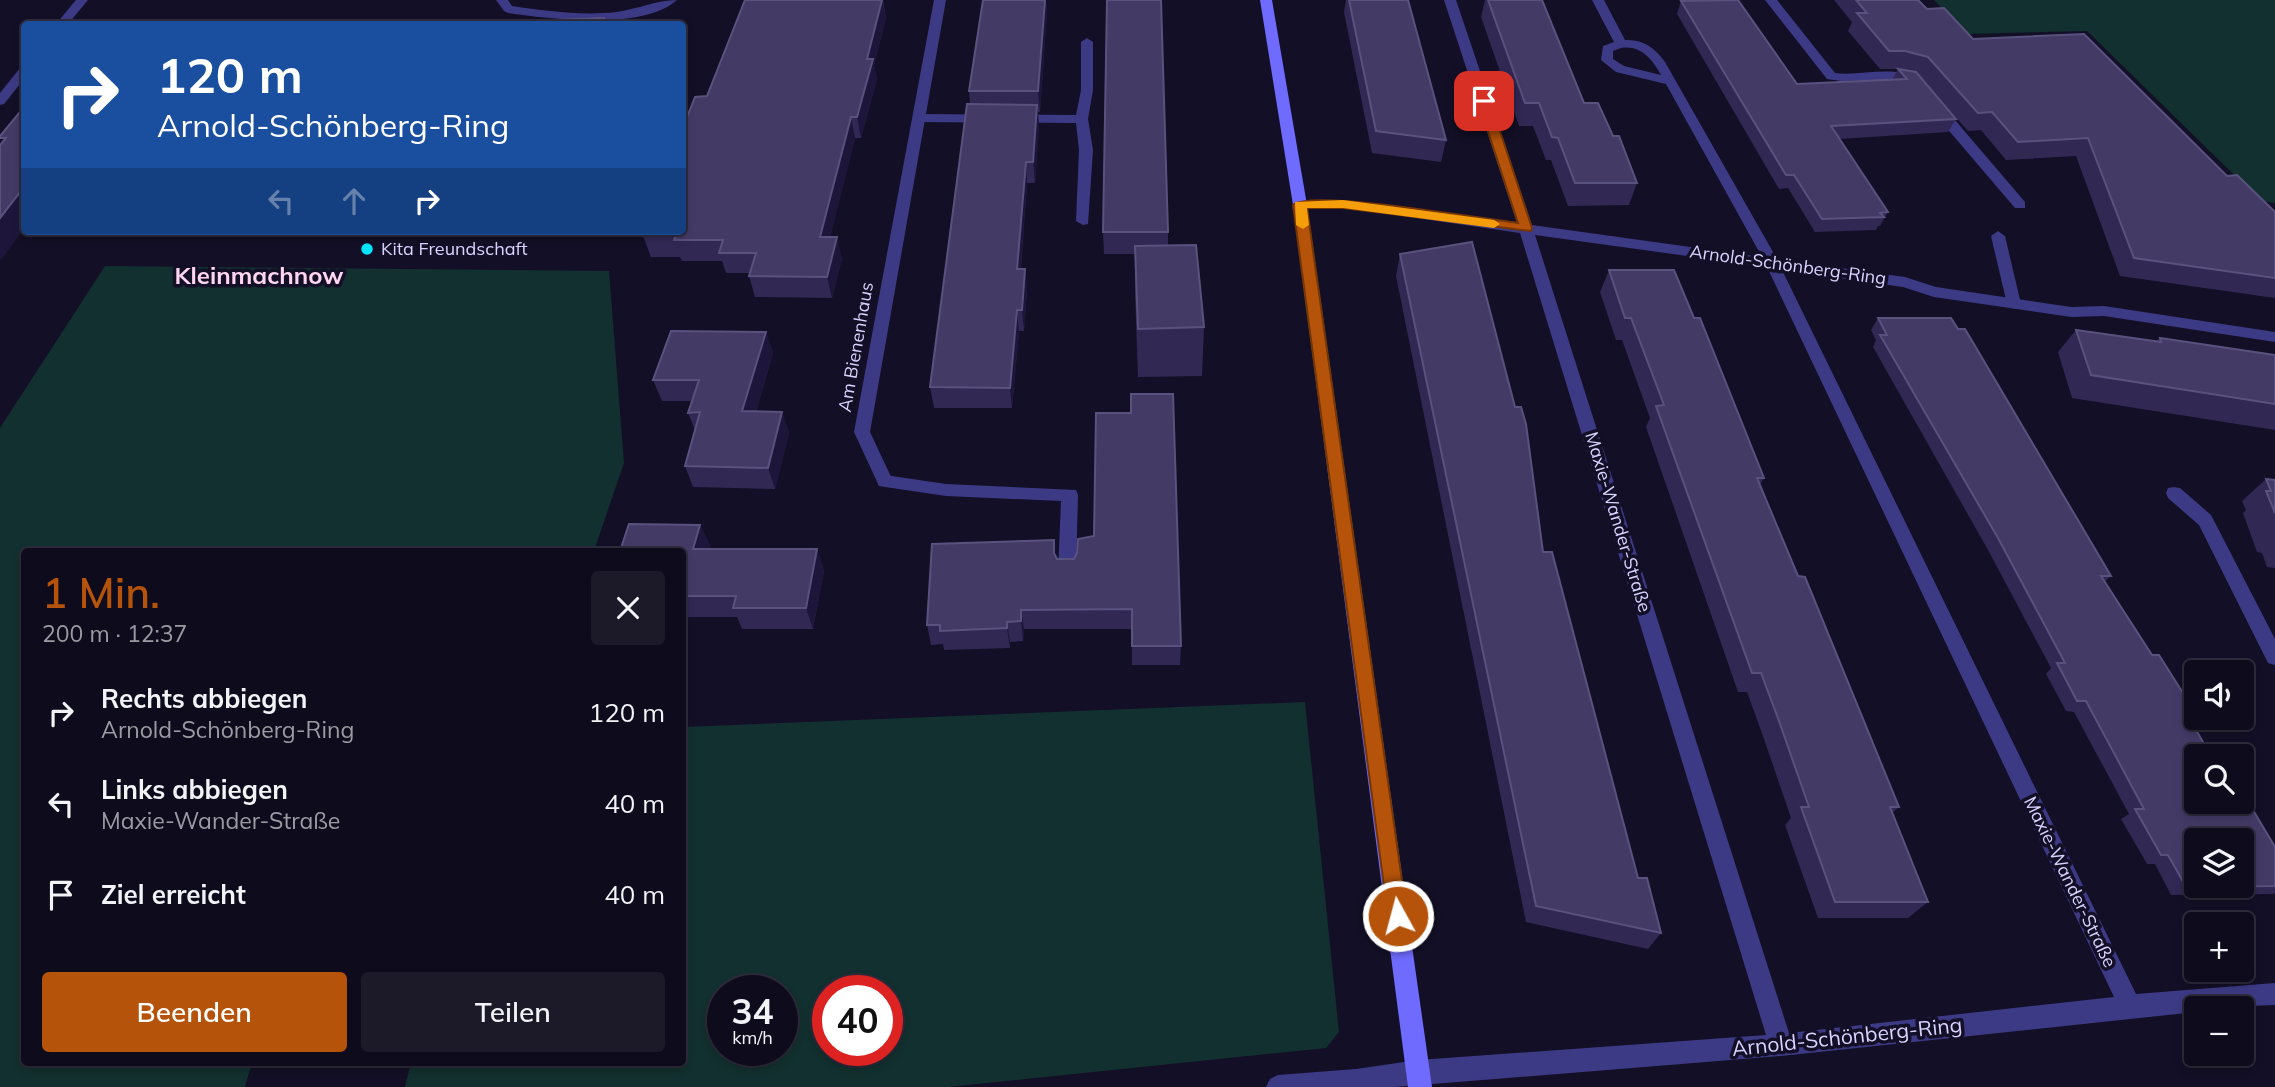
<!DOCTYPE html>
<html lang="de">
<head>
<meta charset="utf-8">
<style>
	body { margin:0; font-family:Mulish,sans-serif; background:#1c1929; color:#f1f3f6; height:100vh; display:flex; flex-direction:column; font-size:26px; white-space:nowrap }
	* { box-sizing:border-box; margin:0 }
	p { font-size:23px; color:#9b9ba3 }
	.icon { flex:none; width:38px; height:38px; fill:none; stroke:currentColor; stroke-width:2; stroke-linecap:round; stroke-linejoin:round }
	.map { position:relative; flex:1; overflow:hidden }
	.drawer { position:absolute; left:21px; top:548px; width:665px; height:518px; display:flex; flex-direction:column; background:#0e0b1c; border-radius:7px; box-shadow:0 4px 10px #0003,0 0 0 2px #2e2b3b }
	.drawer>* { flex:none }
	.hud { position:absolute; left:21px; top:21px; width:665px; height:214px; border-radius:7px; box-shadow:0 4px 10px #0003,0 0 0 2px #2e2b3b; background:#1a4fa0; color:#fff; overflow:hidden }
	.buttons { position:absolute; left:2184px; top:660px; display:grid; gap:14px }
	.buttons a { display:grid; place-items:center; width:70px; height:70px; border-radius:7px; background:#0e0b1c; box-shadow:0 4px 10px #0003,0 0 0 2px #2e2b3b; font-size:35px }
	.speed { position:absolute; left:707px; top:975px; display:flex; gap:14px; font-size:35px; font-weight:700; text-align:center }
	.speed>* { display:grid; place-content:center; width:91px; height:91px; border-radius:50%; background:#0e0b1c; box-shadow:0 4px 10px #0003,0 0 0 2px #2e2b3b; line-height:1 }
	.speed small { font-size:18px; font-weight:400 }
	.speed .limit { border:10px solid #d22; background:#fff; color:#111 }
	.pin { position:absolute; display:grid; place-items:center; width:60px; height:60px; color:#fff; margin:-30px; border-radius:14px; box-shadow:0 4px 10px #0006 }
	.me { position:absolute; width:77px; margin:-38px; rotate:353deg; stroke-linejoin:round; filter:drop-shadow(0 0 5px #0008) }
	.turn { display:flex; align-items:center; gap:24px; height:147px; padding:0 21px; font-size:32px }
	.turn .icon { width:91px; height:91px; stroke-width:2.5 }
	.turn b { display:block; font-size:49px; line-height:60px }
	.lanes { display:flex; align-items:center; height:66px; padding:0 21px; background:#0003; justify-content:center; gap:35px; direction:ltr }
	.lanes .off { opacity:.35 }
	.round { display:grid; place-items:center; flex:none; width:74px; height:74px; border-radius:7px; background:#1c1929 }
	.headline { display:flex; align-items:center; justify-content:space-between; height:119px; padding:0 21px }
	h1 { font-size:42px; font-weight:600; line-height:52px; color:#b45309 }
	.cta { display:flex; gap:14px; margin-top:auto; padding:14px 21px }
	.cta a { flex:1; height:80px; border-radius:7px; background:#b45309; color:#fff; font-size:28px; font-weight:600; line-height:80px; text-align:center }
	.cta a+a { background:#1c1929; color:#f1f3f6 }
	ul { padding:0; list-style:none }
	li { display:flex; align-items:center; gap:21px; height:91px; padding:0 21px }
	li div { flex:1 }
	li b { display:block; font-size:26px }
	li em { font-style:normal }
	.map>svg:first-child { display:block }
</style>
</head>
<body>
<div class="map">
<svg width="2275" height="1087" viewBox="0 0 2275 1087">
	<rect width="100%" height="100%" fill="#130f26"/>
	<g fill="#12302f" fill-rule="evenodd">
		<polygon points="1934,0 2275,0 2275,203 2261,201 2087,31 1966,34"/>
		<polygon points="105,266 609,271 624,463 594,551 24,551 24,1062 252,1062 245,1087 0,1087 0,428"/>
		<path d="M1305,702L1339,1032L1326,1048L948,1087H405L411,1062H682L683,727ZM723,990H782V1050H723ZM828,990H887V1050H828Z"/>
	</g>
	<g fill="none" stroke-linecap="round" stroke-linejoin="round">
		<g fill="#3d3a85" fill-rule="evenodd">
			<path d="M496,0H508L512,6C546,11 582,16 617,12C638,9 656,0 677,0C642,31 551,19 508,13L504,11Z"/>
			<path d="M1765,0H1777L1835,73C1862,77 1900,62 1922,83L1916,87L1898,80L1841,81L1827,79Z"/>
			<polygon points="1087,38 1093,42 1093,90 1088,119 1093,150 1088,224 1083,225 1076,221 1079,150 1076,123 919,122 913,118 919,114 1076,115 1081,90 1081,42"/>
			<polygon points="1938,105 1943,106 2025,202 2025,208 2015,208 1933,112 1932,109"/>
			<polygon points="1998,231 2005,236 2021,304 2014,309 2007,304 1991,236"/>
			<polygon points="885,475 946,484 1076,490 1078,495 1076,573 1073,578 1061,578 1058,573 1061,501 946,496 885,487 879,486 877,481 879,476"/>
			<polygon points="2174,487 2180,488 2211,515 2275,639 2275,665 2268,663 2199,525 2168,498 2166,493 2168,488"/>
		</g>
		<g fill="#3d3a85" fill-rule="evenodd">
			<polygon points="76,0 88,0 68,24 56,24"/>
			<polygon points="934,0 946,0 870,432 893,481 891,486 879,486 854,432"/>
			<path d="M1444,0H1456L1532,225L1762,257L1666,84L1616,72L1601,60L1603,46L1614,42L1592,0H1604L1625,40C1643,39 1655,48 1665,62L1777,259L1905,277L1936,287L2071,307L2104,306L2275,332V342L2104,316L2071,317L1934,297L1903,287L1782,270L2136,994L2275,983V1005L2196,1008V1012L1781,1056L1395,1087H1266L1270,1079L1278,1075L1356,1069L1418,1060L1766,1035L1520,233L1354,209H1300L1293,205L1300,201H1354L1517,223ZM1621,48C1641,45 1652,59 1661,75L1624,66L1613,59V51ZM1535,235L1767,267L2114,997L1789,1033Z"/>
			<polygon points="24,67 24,79 4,104 0,105 0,93 20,68"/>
		</g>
		<polygon fill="#6f6bff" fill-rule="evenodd" points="1260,0 1272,0 1307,205 1432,1087 1408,1087 1293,205"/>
	</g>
	<g fill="#312854">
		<polygon points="745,0 883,0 886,18 874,65 877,79 861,138 855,138 830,237 842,258 832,298 755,297 749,276 750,273 726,273 722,261 682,261 680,257 651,257 643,236 707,96"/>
		<polygon points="983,0 1046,0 1047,12 1040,112 1038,112 1039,125 1035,183 1027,183 1021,269 1025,269 1027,290 1024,331 1019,331 1012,408 934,408 930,387 970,104 969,91"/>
		<polygon points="1346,0 1349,0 1446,140 1441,162 1372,153 1344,12"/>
		<polygon points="1485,0 1542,0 1584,103 1613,136 1637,183 1629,205 1568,206 1551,160 1546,160 1533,126 1519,126 1481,17"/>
		<polygon points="1834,0 1918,0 1927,9 1973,39 2227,176 2275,212 2275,298 2120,276 2076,156 2006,160 1981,130 1968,131 1917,74 1956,119 1948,132 1839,139 1888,212 1880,226 1878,226 1876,230 1815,232 1788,188 1779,189 1677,14 1681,1 1797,84 1892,80 1898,69 1880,69 1848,31 1852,22"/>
		<polygon points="1103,232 1168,232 1168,246 1204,327 1202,376 1138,377 1135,295 1135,254 1104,254"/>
		<polygon points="1400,254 1543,552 1638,878 1661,933 1648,949 1526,922 1396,276"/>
		<polygon points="1609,270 1694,318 1764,478 1760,485 1798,576 1899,807 1892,813 1928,902 1908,918 1818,918 1785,825 1791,818 1764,739 1747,692 1738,692 1646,427 1650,418 1622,340 1616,340 1600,292"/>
		<polygon points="1878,318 2111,576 2105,581 2152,655 2193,709 2187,714 2196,756 2275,847 2275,893 2273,894 2171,895 2155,864 2147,864 2121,819 2129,814 2074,712 2066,711 2046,674 2051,668 1988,550 1873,347 1876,340 1871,330"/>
		<polygon points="2076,330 2156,341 2160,338 2275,355 2275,430 2072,398 2058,352"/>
		<polygon points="766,332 773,353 756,412 782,412 789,433 775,489 693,487 685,466 695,430 688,413 692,401 662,401 653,380"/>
		<polygon points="2266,479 2275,480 2275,568 2267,567 2262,553 2257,552 2243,513 2246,510 2242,501"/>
		<polygon points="700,525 710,546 709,549 817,549 824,571 813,629 742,629 737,617 682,617 682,551"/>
		<polygon points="1094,536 1181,646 1180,665 1132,665 1132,629 1024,629 1023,641 1010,642 1010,648 944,650 943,644 931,645 927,625 1056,556 1057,559 1074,559"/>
	</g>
	<g fill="#1d163a">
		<polygon points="882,0 886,18 874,65 877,79 861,138 857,117 867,59"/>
		<polygon points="1045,0 1046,0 1047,12 1040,112 1038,91"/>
		<polygon points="1037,105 1039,125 1035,183 1033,162"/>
		<polygon points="851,117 855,138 825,258 820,237"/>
		<polygon points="1026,162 1027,183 1019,290 1017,269"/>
		<polygon points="24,187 24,229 0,261 0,218"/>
		<polygon points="837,237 842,258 832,298 827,277"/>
		<polygon points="1025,269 1027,290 1024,331 1022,310"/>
		<polygon points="1017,310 1019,331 1012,408 1010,388"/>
		<polygon points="766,332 773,353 750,432 742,411"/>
		<polygon points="782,412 789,433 775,489 768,468"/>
		<polygon points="700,525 710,546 703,571 693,549"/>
		<polygon points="817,549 824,571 813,629 806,608"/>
		<polygon points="1021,610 1024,629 1023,641 1021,621"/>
		<polygon points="1007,622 1010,642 1010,648 1007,628"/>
	</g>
	<g fill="#433a66" stroke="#5a527e" stroke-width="2" fill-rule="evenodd">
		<polygon points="745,0 882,0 867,59 873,59 857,117 851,117 820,237 837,237 827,277 749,276 756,253 719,253 723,240 674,240 676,236 643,236 645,231 682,231 682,130 695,97 707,96"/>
		<polygon points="983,0 1045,0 1038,91 969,91"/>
		<polygon points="1107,0 1161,0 1168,232 1103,232"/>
		<polygon points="1349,0 1408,0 1446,140 1376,131"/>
		<polygon points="1488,0 1542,0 1584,103 1598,103 1613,136 1619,136 1637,183 1575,183 1558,138 1552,137 1539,103 1525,103"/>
		<polygon points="1738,0 1797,84 1907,79 1898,69 1916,72 1956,119 1831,126 1888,212 1880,213 1884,217 1822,219 1794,175 1786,175 1681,1"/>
		<polygon points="1856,0 1918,0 1927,9 1944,8 1973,39 2084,34 2227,176 2237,175 2275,212 2275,278 2134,258 2088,138 2018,142 1992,112 1978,113 1928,57 1905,51 1889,51 1857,13 1867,13"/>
		<polygon points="604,18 602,24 555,24 557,20"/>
		<polygon points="967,104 1037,105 1033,162 1026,162 1017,269 1025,269 1022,310 1017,310 1010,388 930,387"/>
		<polygon points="24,107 24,187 0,218 0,145 6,138 0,138 0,136"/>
		<polygon points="1472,242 1515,407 1521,407 1526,424 1543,552 1552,552 1638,878 1647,878 1661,933 1536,906 1400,254"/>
		<polygon points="1196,245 1204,327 1138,329 1135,246"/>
		<polygon points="1609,270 1674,270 1694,318 1700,318 1764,478 1757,478 1798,576 1805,577 1899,807 1890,807 1928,902 1835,902 1801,807 1809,807 1779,721 1761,673 1752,673 1656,406 1664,405 1631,318 1625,318"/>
		<path d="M1878,318H1951L1958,329H1965L2111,576H2101L2152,655H2159L2193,709H2184L2211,756H2196V802H2242V800H2247L2275,847V886L2186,887L2168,855H2161L2135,809H2144L2086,701H2077L2057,663H2065L1998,538L1880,335H1887ZM2196,840H2242V886H2196Z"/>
		<polygon points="2076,330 2161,342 2160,338 2275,355 2275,404 2091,375"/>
		<polygon points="671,331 766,332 742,411 782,412 768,468 685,466 700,412 688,413 699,380 653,380"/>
		<polygon points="1131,394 1173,394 1181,646 1132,646 1132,609 1021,610 1021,621 1007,622 1007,628 940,631 940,625 927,625 932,544 1054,540 1054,553 1057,559 1074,559 1077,553 1078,539 1094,536 1096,413 1131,413"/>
		<polygon points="2266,479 2275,480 2275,513 2266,491 2271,491"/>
		<polygon points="629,524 700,525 693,549 817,549 806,608 733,608 736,596 682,596 682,551 620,551"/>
	</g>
	<path fill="#b45309" stroke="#753606" stroke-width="2" d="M1484,98L1490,101L1532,228L1531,231L1343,208H1307L1407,916L1404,923L1398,926L1391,923L1388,916L1293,205C1312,189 1484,219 1518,223L1478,101Z"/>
	<polygon fill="#f59e0b" points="1343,200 1494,220 1500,224 1494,228 1343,208 1307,208 1309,225 1303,229 1296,225 1295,202"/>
	<circle fill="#00e5ff" stroke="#130f26" stroke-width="2.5" cx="367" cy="249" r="7"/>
	<g text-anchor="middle" stroke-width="7" stroke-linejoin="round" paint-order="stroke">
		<g font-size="18" fill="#d9d4ff" stroke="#130f26" text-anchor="start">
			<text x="381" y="255">Kita Freundschaft</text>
		</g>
		<g font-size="18" fill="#d9d4ff" stroke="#130f26">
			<text transform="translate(1788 265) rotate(8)" y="6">Arnold-Schönberg-Ring</text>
			<text transform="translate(856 347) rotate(-80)" y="6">Am Bienenhaus</text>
			<text transform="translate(1618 522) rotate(73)" y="6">Maxie-Wander-Straße</text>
			<text transform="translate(2070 882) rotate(64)" y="6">Maxie-Wander-Straße</text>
		</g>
		<g font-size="21" fill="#d9d4ff" stroke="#130f26">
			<text transform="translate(1847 1037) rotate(-6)" y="7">Arnold-Schönberg-Ring</text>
		</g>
		<g font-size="24" font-weight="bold" fill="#ffd6f0" stroke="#130f26">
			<text x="259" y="284">Kleinmachnow</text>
		</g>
	</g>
</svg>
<div class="buttons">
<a><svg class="icon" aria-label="sound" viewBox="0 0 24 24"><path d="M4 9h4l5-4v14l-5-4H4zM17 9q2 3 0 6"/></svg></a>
<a><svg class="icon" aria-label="search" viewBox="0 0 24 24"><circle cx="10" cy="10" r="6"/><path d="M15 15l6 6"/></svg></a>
<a><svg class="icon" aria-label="layers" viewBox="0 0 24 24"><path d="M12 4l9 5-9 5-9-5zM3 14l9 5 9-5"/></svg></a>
<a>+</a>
<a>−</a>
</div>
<div class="speed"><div>34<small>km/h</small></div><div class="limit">40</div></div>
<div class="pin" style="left:1484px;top:101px;background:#d93025"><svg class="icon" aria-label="arrive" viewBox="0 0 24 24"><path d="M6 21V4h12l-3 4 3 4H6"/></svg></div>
<svg class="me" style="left:1398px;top:916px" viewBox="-20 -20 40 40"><circle r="17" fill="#b45309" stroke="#fff" stroke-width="3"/><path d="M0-11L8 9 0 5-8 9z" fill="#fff"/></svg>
<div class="hud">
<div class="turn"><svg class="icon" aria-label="right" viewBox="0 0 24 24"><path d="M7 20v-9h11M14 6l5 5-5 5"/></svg><div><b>120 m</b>Arnold-Schönberg-Ring</div></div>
<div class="lanes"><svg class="icon off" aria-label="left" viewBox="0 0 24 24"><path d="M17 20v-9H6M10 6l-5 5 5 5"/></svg><svg class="icon off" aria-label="ahead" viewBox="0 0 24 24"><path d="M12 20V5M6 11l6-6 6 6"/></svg><svg class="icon" aria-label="right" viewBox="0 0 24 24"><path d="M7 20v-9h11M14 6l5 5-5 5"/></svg></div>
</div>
<section class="drawer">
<div class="headline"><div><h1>1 Min.</h1><p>200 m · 12:37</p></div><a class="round"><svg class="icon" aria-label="close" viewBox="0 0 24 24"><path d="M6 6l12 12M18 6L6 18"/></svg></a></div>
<ul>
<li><svg class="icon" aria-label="right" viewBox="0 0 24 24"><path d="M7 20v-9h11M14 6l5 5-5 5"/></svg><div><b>Rechts abbiegen</b><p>Arnold-Schönberg-Ring</p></div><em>120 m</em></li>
<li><svg class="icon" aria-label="left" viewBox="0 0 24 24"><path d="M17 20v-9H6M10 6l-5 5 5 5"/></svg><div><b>Links abbiegen</b><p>Maxie-Wander-Straße</p></div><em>40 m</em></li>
<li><svg class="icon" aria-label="arrive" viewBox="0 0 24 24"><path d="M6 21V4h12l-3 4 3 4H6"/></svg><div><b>Ziel erreicht</b></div><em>40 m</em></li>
</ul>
<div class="cta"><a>Beenden</a><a>Teilen</a></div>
</section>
</div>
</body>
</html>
